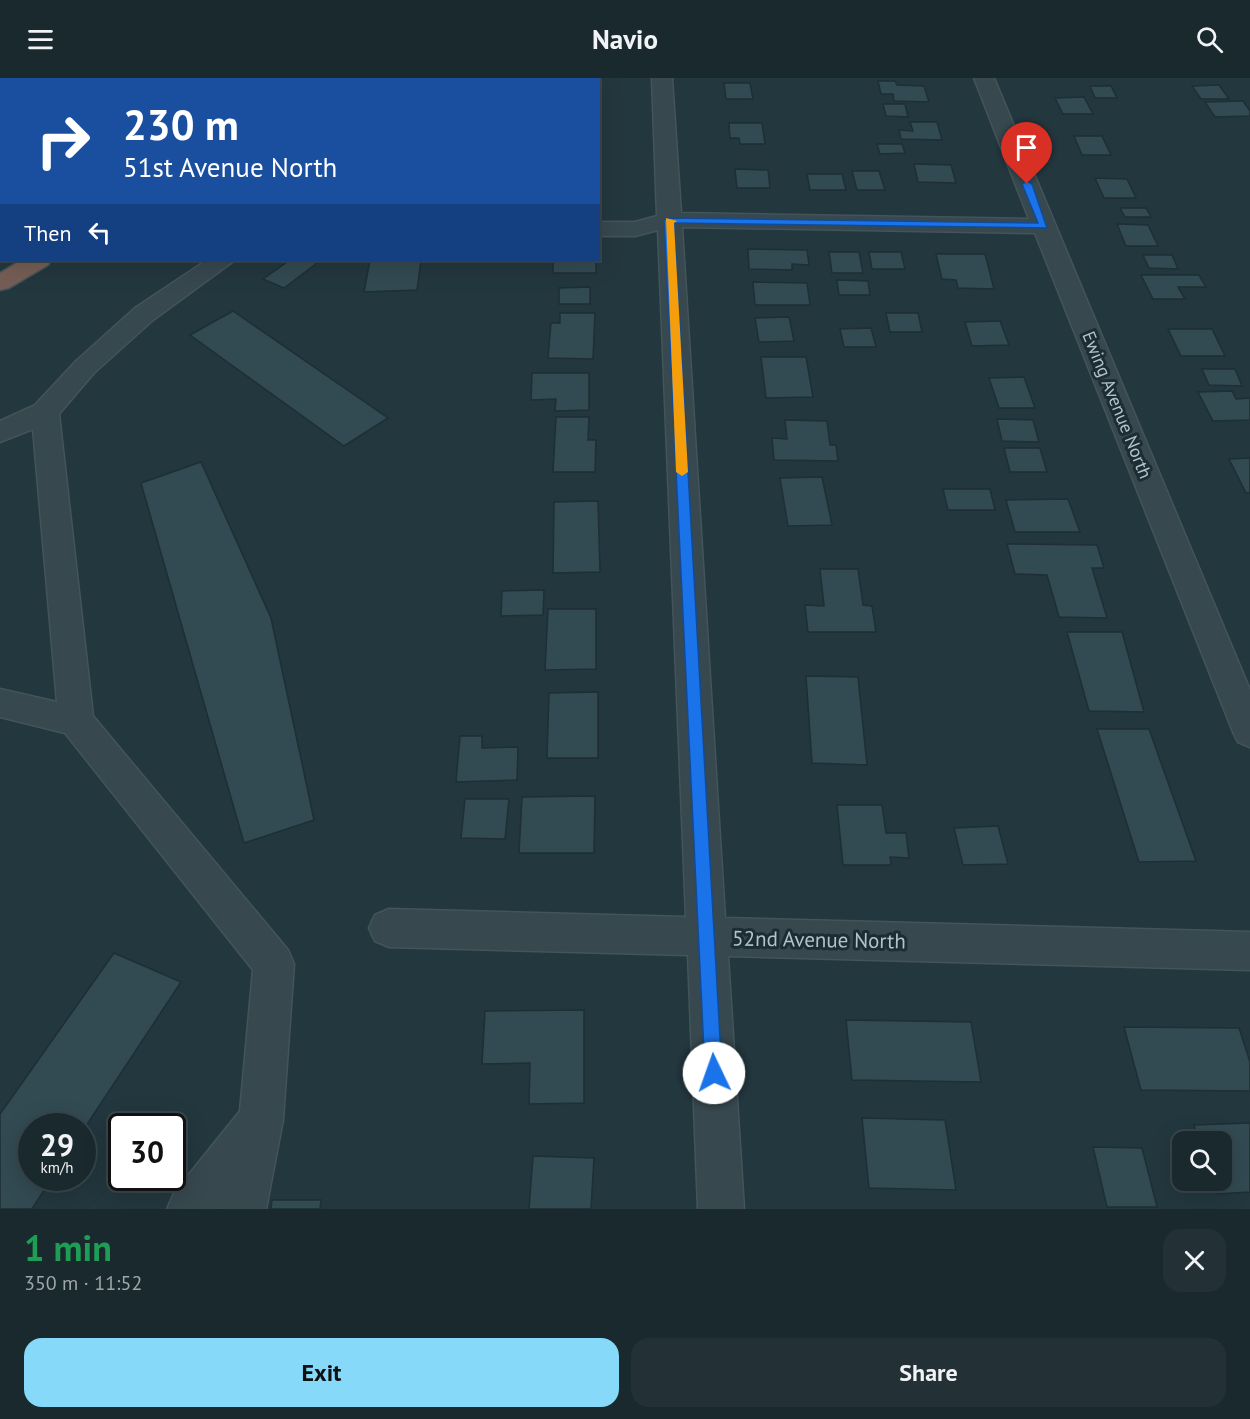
<!DOCTYPE html>
<html lang="en">
<head>
<meta charset="utf-8">
<style>
	body { margin:0; font-family:"PT Sans",sans-serif; background:#233136; color:#f1f3f6; height:100vh; display:flex; flex-direction:column; font-size:22px; white-space:nowrap }
	* { box-sizing:border-box; margin:0 }
	p { font-size:20px; color:#9fa6aa }
	.icon { flex:none; width:33px; height:33px; fill:none; stroke:currentColor; stroke-width:2; stroke-linecap:round; stroke-linejoin:round }
	.map { position:relative; height:1131px; overflow:hidden }
	.drawer { display:flex; flex-direction:column; background:#1a292e; flex:1 }
	.drawer>* { flex:none }
	.guide { position:absolute; left:0px; top:0px; width:600px; height:183px; box-shadow:0 6px 24px #0002,0 0 0 2px #38454a; background:#1a4fa0; color:#fff; overflow:hidden }
	.controls { position:absolute; left:1172px; top:1053px; display:grid; gap:12px }
	.controls a { display:grid; place-items:center; width:60px; height:60px; border-radius:12px; background:#1a292e; box-shadow:0 6px 24px #0002,0 0 0 2px #38454a; font-size:30px }
	.speed { position:absolute; left:18px; top:1035px; display:flex; gap:12px; font-size:30px; font-weight:700; text-align:center }
	.speed>* { display:grid; place-content:center; width:78px; height:78px; border-radius:50%; background:#1a292e; box-shadow:0 6px 24px #0002,0 0 0 2px #38454a; line-height:1 }
	.speed small { font-size:15px; font-weight:400 }
	.speed .limit { border:3px solid #111; border-radius:9px; background:#fff; color:#111 }
	.pin { position:absolute; display:grid; place-items:center; width:51px; height:51px; color:#fff; margin:-62px -26px; border-radius:50% 50% 50% 0; rotate:-45deg; box-shadow:0 0 6px #0007 }
	.pin .icon { rotate:45deg }
	.me { position:absolute; width:66px; margin:-33px; rotate:357deg; stroke-linejoin:round; filter:drop-shadow(0 0 4px #0008) }
	.turn { display:flex; align-items:center; gap:21px; height:126px; padding:0 24px; font-size:27px }
	.turn .icon { width:78px; height:78px; stroke-width:2.5 }
	.turn b { display:block; font-size:42px; line-height:51px }
	.then { display:flex; align-items:center; height:57px; padding:0 24px; background:#0003; gap:12px; font-size:22px }
	.round { display:grid; place-items:center; flex:none; width:63px; height:63px; border-radius:18px; background:#233136 }
	.summary { display:flex; align-items:center; justify-content:space-between; height:102px; padding:0 24px }
	h1 { font-size:36px; font-weight:700; line-height:45px; color:#1e9e55 }
	.cta { display:flex; gap:12px; margin-top:auto; padding:12px 24px }
	.cta a { flex:1; height:69px; border-radius:18px; background:#87d9f9; color:#111; font-size:24px; font-weight:700; line-height:69px; text-align:center }
	.cta a+a { background:#233136; color:#f1f3f6 }
	header { display:flex; justify-content:space-between; align-items:center; height:78px; padding:0 24px; background:#1a292e; font-size:27px; font-weight:700 }
	.map>svg:first-child { display:block }
</style>
</head>
<body>
<header><svg class="icon" aria-label="menu" viewBox="0 0 24 24"><path d="M4 6h16M4 12h16M4 18h16"/></svg>Navio<svg class="icon" aria-label="search" viewBox="0 0 24 24"><circle cx="10" cy="10" r="6"/><path d="M15 15l6 6"/></svg></header>
<div class="map">
<svg width="1250" height="1131" viewBox="0 0 1250 1131">
	<rect width="100%" height="100%" fill="#23373e"/>
	<g fill="#324a52" stroke="#1e2f35" stroke-width="1.5">
		<polygon points="878,3 895,3 897,7 924,8 929,24 894,23 893,16 881,16"/>
		<polygon points="724,5 750,5 753,21 726,21"/>
		<polygon points="1219,7 1229,21 1201,21 1192,8"/>
		<polygon points="1090,8 1111,8 1117,20 1095,20"/>
		<polygon points="1084,19 1093,36 1063,36 1055,20"/>
		<polygon points="1243,23 1250,33 1250,38 1215,39 1205,24"/>
		<polygon points="883,26 905,26 908,39 886,38"/>
		<polygon points="910,44 937,44 942,62 901,61 899,52 913,53"/>
		<polygon points="729,45 762,45 765,66 740,66 739,60 730,60"/>
		<polygon points="1074,58 1102,58 1111,77 1082,77"/>
		<polygon points="877,66 902,66 905,75 880,76"/>
		<polygon points="914,86 951,87 956,105 918,104"/>
		<polygon points="735,91 768,92 770,110 737,110"/>
		<polygon points="852,93 879,93 885,112 857,112"/>
		<polygon points="807,96 842,96 846,112 810,112"/>
		<polygon points="1095,100 1127,101 1136,120 1104,120"/>
		<polygon points="1120,130 1146,130 1151,139 1125,139"/>
		<polygon points="1117,146 1148,147 1158,168 1126,168"/>
		<polygon points="748,171 807,172 809,187 792,186 792,192 749,191"/>
		<polygon points="829,174 859,174 863,195 832,195"/>
		<polygon points="869,174 901,174 905,191 872,191"/>
		<polygon points="936,176 985,176 994,211 958,210 956,202 942,201"/>
		<polygon points="1143,177 1172,177 1178,191 1149,190"/>
		<polygon points="290,182 321,182 284,210 263,201"/>
		<polygon points="370,182 421,182 417,212 364,214"/>
		<rect x="553" y="182" width="43" height="13"/>
		<polygon points="1141,197 1199,197 1206,209 1178,209 1185,221 1153,221"/>
		<polygon points="837,202 868,203 870,217 839,217"/>
		<polygon points="753,204 807,205 810,227 755,227"/>
		<polygon points="590,209 590,226 559,226 559,210"/>
		<polygon points="233,233 388,340 344,368 190,257"/>
		<polygon points="560,235 595,235 593,281 548,280 551,245 560,245"/>
		<polygon points="886,235 918,235 922,254 890,254"/>
		<polygon points="789,239 794,263 759,264 755,240"/>
		<polygon points="1000,243 1009,267 972,268 965,244"/>
		<polygon points="871,250 876,269 844,269 840,251"/>
		<polygon points="1168,251 1212,251 1225,278 1181,278"/>
		<polygon points="761,279 806,279 813,319 766,320"/>
		<polygon points="1202,291 1235,291 1242,308 1209,307"/>
		<polygon points="532,295 589,295 589,332 555,333 556,321 531,322"/>
		<polygon points="1024,299 1035,330 999,330 989,300"/>
		<polygon points="1232,313 1236,321 1250,320 1250,342 1213,343 1198,314"/>
		<polygon points="556,339 589,339 588,362 596,362 595,394 553,394"/>
		<polygon points="997,341 1033,342 1039,364 1002,363"/>
		<polygon points="785,342 827,343 830,367 836,367 838,383 774,382 772,360 787,361"/>
		<polygon points="1004,370 1040,370 1047,394 1010,394"/>
		<polygon points="1250,380 1250,415 1246,415 1229,381"/>
		<polygon points="201,384 271,540 314,742 244,765 141,405"/>
		<polygon points="822,399 832,447 788,448 780,400"/>
		<polygon points="943,411 990,411 995,432 948,432"/>
		<polygon points="1068,421 1080,454 1015,454 1006,422"/>
		<polygon points="598,423 600,494 553,495 554,424"/>
		<polygon points="1007,466 1097,467 1104,490 1092,490 1107,540 1059,539 1047,497 1015,496"/>
		<polygon points="820,491 858,491 863,527 872,528 876,554 808,554 805,527 824,528"/>
		<polygon points="544,512 543,537 501,538 502,513"/>
		<polygon points="548,531 596,531 596,591 545,592"/>
		<polygon points="1067,554 1122,554 1144,634 1089,633"/>
		<polygon points="806,598 858,599 867,687 812,685"/>
		<polygon points="598,614 598,680 547,680 549,615"/>
		<polygon points="1097,651 1149,651 1196,783 1139,784"/>
		<polygon points="460,658 482,658 482,670 518,669 517,702 456,704"/>
		<polygon points="595,718 594,775 519,775 522,719"/>
		<polygon points="465,721 509,721 505,761 461,760"/>
		<polygon points="837,727 882,727 886,755 906,755 909,780 890,779 891,787 843,787"/>
		<polygon points="998,748 1008,786 963,787 954,750"/>
		<polygon points="114,875 181,904 82,1054 82,1048 32,1048 32,1100 52,1100 32,1131 0,1131 0,1036"/>
		<polygon points="584,932 584,1025 529,1026 530,985 482,986 485,933"/>
		<polygon points="846,942 971,944 981,1004 852,1002"/>
		<polygon points="1124,949 1239,950 1250,984 1250,1013 1141,1012"/>
		<polygon points="862,1040 945,1042 956,1112 869,1110"/>
		<polygon points="1250,1045 1250,1114 1216,1116 1212,1102 1221,1102 1221,1064 1199,1064 1194,1047"/>
		<polygon points="1093,1069 1142,1070 1157,1129 1107,1129"/>
		<polygon points="533,1078 594,1080 591,1131 529,1131"/>
		<polygon points="272,1122 321,1122 320,1131 271,1131"/>
	</g>
	<g fill="none" stroke-linecap="round" stroke-linejoin="round">
		<defs>
			<g id="minor">
				<polygon points="136,0 158,0 135,2"/>
				<polygon points="483,0 504,0 482,2"/>
				<polygon points="652,0 672,0 681,135 1029,141 974,0 994,0 1250,612 1250,669 1238,664 1233,654 1035,155 682,149 725,840 1250,854 1250,892 728,878 744,1131 698,1131 688,877 389,869 375,863 369,850 375,837 389,831 686,839 658,152 635,158 598,158 598,144 635,144 657,138"/>
				<polygon points="2,71 2,85 0,86 0,72"/>
				<polygon points="207,182 235,182 153,242 94,295 59,336 93,638 288,872 294,886 283,1042 266,1131 220,1131 221,1129 219,1131 167,1131 174,1115 240,1033 253,892 65,655 0,639 0,611 57,624 33,351 0,364 0,343 35,327 76,283 135,230"/>
			</g>
			<g id="highway">
				<polygon points="262,0 284,0 261,2"/>
				<polygon points="328,0 350,0 327,2"/>
				<polygon points="0,152 2,152 0,167"/>
				<polygon points="22,182 51,182 48,187 9,210 0,212 0,195"/>
			</g>
		</defs>
		<use href="#minor" stroke="#43545a" stroke-width="3"/>
		<use href="#highway" stroke="#425359" stroke-width="3"/>
		<use href="#minor" fill="#37484e" fill-rule="evenodd"/>
		<use href="#highway" fill="#745d54" fill-rule="evenodd"/>
	</g>
	<polygon fill="#1a73e8" stroke="#114b97" stroke-width="1.5" points="1027,103 1032,106 1047,150 674,145 722,995 720,1001 714,1004 707,1001 705,995 664,142 669,140 1038,145 1022,106"/>
	<polygon fill="#f59e0b" points="666,140 677,143 674,145 688,394 682,398 676,394"/>
	<g text-anchor="middle" stroke-width="6" stroke-linejoin="round" paint-order="stroke">
		<g font-size="18" fill="#b3c3c9" stroke="#1c2d33">
			<text transform="translate(1117 327) rotate(68)" y="6">Ewing Avenue North</text>
		</g>
		<g font-size="21" fill="#b3c3c9" stroke="#1c2d33">
			<text transform="translate(819 862) rotate(1)" y="7">52nd Avenue North</text>
		</g>
	</g>
</svg>
<div class="controls">
<a><svg class="icon" aria-label="search" viewBox="0 0 24 24"><circle cx="10" cy="10" r="6"/><path d="M15 15l6 6"/></svg></a>
</div>
<div class="speed"><div>29<small>km/h</small></div><div class="limit">30</div></div>
<div class="pin" style="left:1027px;top:106px;background:#d93025"><svg class="icon" aria-label="arrive" viewBox="0 0 24 24"><path d="M6 21V4h12l-3 4 3 4H6"/></svg></div>
<svg class="me" style="left:714px;top:995px" viewBox="-20 -20 40 40"><circle r="19" fill="#fff"/><path d="M0-13L10 11 0 6-10 11z" fill="#1a73e8"/></svg>
<div class="guide">
<div class="turn"><svg class="icon" aria-label="right" viewBox="0 0 24 24"><path d="M7 20v-9h11M14 6l5 5-5 5"/></svg><div><b>230 m</b>51st Avenue North</div></div>
<div class="then">Then<svg class="icon" aria-label="left" viewBox="0 0 24 24"><path d="M17 20v-9H6M10 6l-5 5 5 5"/></svg></div>
</div>
</div>
<section class="drawer">
<div class="summary"><div><h1>1 min</h1><p>350 m · 11:52</p></div><a class="round"><svg class="icon" aria-label="close" viewBox="0 0 24 24"><path d="M6 6l12 12M18 6L6 18"/></svg></a></div>
<div class="cta"><a>Exit</a><a>Share</a></div>
</section>
</body>
</html>
